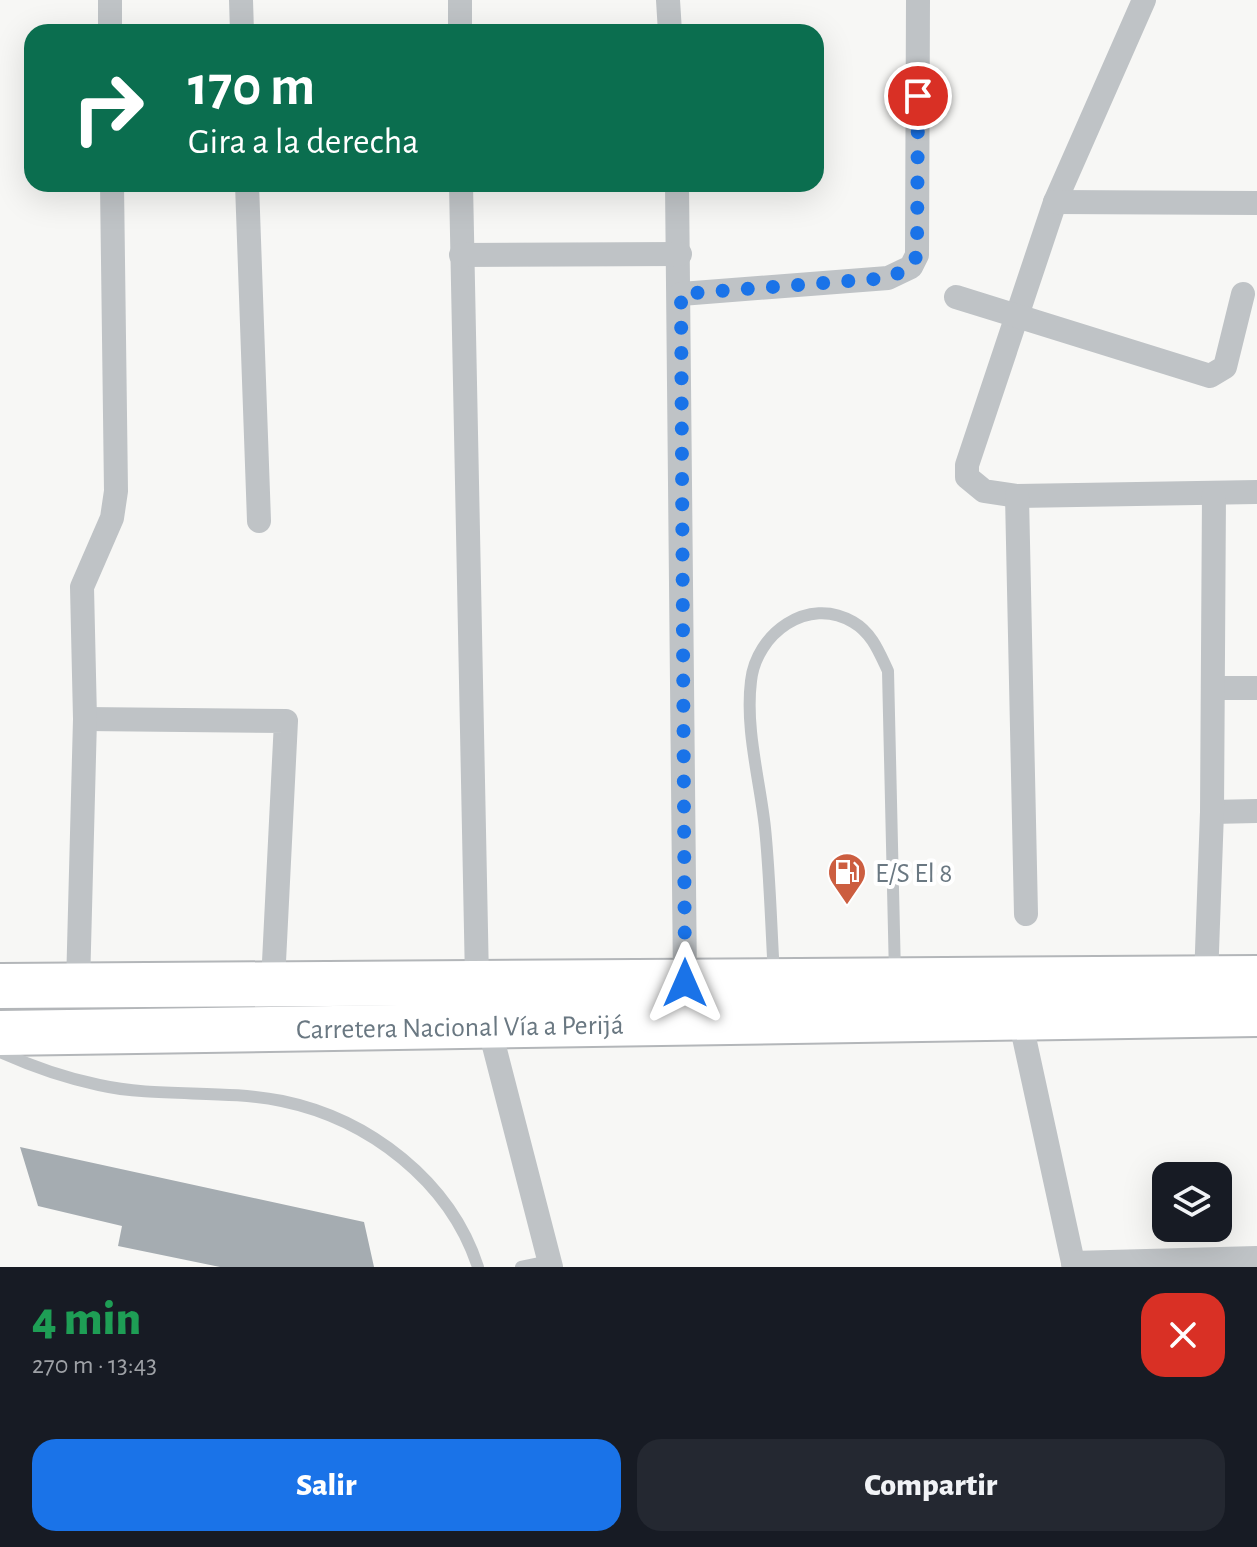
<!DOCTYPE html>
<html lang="es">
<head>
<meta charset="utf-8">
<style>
	body { margin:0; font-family:"Alegreya Sans",sans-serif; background:#242831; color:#f1f3f6; height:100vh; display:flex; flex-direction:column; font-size:30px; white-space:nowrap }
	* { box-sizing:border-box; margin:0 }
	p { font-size:26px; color:#9ea1a6 }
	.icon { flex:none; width:44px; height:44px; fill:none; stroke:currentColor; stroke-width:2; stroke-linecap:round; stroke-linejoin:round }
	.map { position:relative; height:1267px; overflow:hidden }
	.drawer { display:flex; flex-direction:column; background:#171b24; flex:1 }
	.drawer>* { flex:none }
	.banner { position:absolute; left:24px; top:24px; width:800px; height:168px; border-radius:24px; box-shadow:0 8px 32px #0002; background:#0b6e4f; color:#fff; overflow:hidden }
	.buttons { position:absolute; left:1152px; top:1162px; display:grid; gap:16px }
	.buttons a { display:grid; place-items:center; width:80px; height:80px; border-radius:16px; background:#171b24; box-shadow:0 8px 32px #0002; font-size:40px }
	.pin { position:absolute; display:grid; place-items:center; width:68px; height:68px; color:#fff; margin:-34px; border:4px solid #fff; border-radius:50%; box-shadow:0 2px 8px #0007 }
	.me { position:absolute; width:88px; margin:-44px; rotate:0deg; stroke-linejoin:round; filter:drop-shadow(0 0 6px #0008) }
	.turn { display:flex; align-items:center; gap:28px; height:168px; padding:0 32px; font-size:36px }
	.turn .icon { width:104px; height:104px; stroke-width:2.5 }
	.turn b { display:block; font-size:56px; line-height:68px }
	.round { display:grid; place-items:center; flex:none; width:84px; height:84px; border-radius:24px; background:#242831 }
	.summary { display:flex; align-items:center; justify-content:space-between; height:136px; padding:0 32px }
	h1 { font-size:48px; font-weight:800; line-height:60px; color:#1e9e55 }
	.action { display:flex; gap:16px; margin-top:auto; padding:16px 32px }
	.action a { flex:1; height:92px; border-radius:24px; background:#1a73e8; color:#fff; font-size:32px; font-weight:800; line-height:92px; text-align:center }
	.action a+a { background:#242831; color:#f1f3f6 }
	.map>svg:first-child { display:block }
</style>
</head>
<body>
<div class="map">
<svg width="1257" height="1267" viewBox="0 0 1257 1267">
	<rect width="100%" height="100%" fill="#f7f7f5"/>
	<polygon fill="#a5acb1" points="20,1147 364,1222 374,1267 220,1267 118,1246 122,1226 38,1206"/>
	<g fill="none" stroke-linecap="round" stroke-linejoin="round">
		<defs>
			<g id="highway">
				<polyline points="0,986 1257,978"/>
				<path id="s1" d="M0,1033L1257,1014"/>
			</g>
		</defs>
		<use href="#highway" stroke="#b3b6b9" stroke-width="48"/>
		<g stroke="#bfc3c6" stroke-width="12">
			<path d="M774,975C771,926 770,877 765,828C760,781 745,729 751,681C756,634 808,595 853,622C872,633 879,652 888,671L895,975"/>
			<path d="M0,1052C31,1066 65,1078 99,1085C158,1098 222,1089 282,1101C369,1119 450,1181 478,1267"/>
			<polyline points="521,1267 550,1261"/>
		</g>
		<g stroke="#bfc3c6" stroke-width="24">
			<polyline points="110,0 110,32"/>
			<polyline points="241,0 242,32"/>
			<polyline points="460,0 460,32"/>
			<polyline points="668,0 670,32"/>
			<polyline points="1144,0 1055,202 967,465 967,477 984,491 1017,496 1257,492"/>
			<polyline points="247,184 259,521"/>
			<polyline points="461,184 477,980 551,1267"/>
			<polyline points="677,184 685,983"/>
			<polyline points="1055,202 1257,203"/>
			<polyline points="461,255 680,254"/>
			<polyline points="681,294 888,278 911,267 917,255 918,0"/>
			<polyline points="956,297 1210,376 1225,367 1243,294"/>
			<polyline points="1017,496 1026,914"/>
			<polyline points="1213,688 1257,688"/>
			<polyline points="85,719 286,721 273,982"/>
			<polyline points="1212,812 1257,811"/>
			<polyline points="1206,979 1212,812 1214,494"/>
			<polyline points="78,986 85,719 82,587 112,518 116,491 112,184"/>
			<polyline points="1020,1019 1074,1267"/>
			<polyline points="1073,1263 1257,1258"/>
		</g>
		<use href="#highway" stroke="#fff" stroke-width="44"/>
	</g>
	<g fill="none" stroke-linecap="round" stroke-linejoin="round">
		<polyline stroke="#1a73e8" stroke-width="14" stroke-dasharray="0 25.2" points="685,983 681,294 888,278 911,267 917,255 918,96"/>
	</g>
	<defs>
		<symbol id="fuel-pin" viewBox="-11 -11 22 30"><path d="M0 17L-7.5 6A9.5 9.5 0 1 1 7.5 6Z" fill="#cc5e40" stroke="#fff"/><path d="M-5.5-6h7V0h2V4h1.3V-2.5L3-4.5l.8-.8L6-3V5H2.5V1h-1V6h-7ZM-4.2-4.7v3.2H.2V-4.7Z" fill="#fff"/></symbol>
	</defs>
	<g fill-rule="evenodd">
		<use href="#fuel-pin" x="825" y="850" width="44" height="60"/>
	</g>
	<g text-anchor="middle" stroke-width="8" stroke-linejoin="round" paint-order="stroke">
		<g font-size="28" fill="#6a7882" stroke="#fff" text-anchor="start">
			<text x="875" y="882">E/S El 8</text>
		</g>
		<g font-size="28" fill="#6a7882" stroke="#fff">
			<text dy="10" stroke="none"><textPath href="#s1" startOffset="460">Carretera Nacional Vía a Perijá</textPath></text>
		</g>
	</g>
</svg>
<div class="buttons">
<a><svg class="icon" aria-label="layers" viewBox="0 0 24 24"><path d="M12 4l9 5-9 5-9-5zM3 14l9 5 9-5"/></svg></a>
</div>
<div class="pin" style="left:918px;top:96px;background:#d93025"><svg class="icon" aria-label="arrive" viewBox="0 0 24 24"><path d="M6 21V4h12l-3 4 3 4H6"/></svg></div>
<svg class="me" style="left:685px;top:983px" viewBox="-20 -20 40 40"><path d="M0-17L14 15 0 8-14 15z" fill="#1a73e8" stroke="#fff" stroke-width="4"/></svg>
<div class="banner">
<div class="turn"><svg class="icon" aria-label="right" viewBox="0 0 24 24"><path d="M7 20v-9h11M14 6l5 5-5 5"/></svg><div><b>170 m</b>Gira a la derecha</div></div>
</div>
</div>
<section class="drawer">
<div class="summary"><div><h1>4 min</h1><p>270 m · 13:43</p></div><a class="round" style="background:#d93025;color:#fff"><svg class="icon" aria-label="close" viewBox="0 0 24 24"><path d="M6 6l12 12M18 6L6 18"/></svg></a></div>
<div class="action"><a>Salir</a><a>Compartir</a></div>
</section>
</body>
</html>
